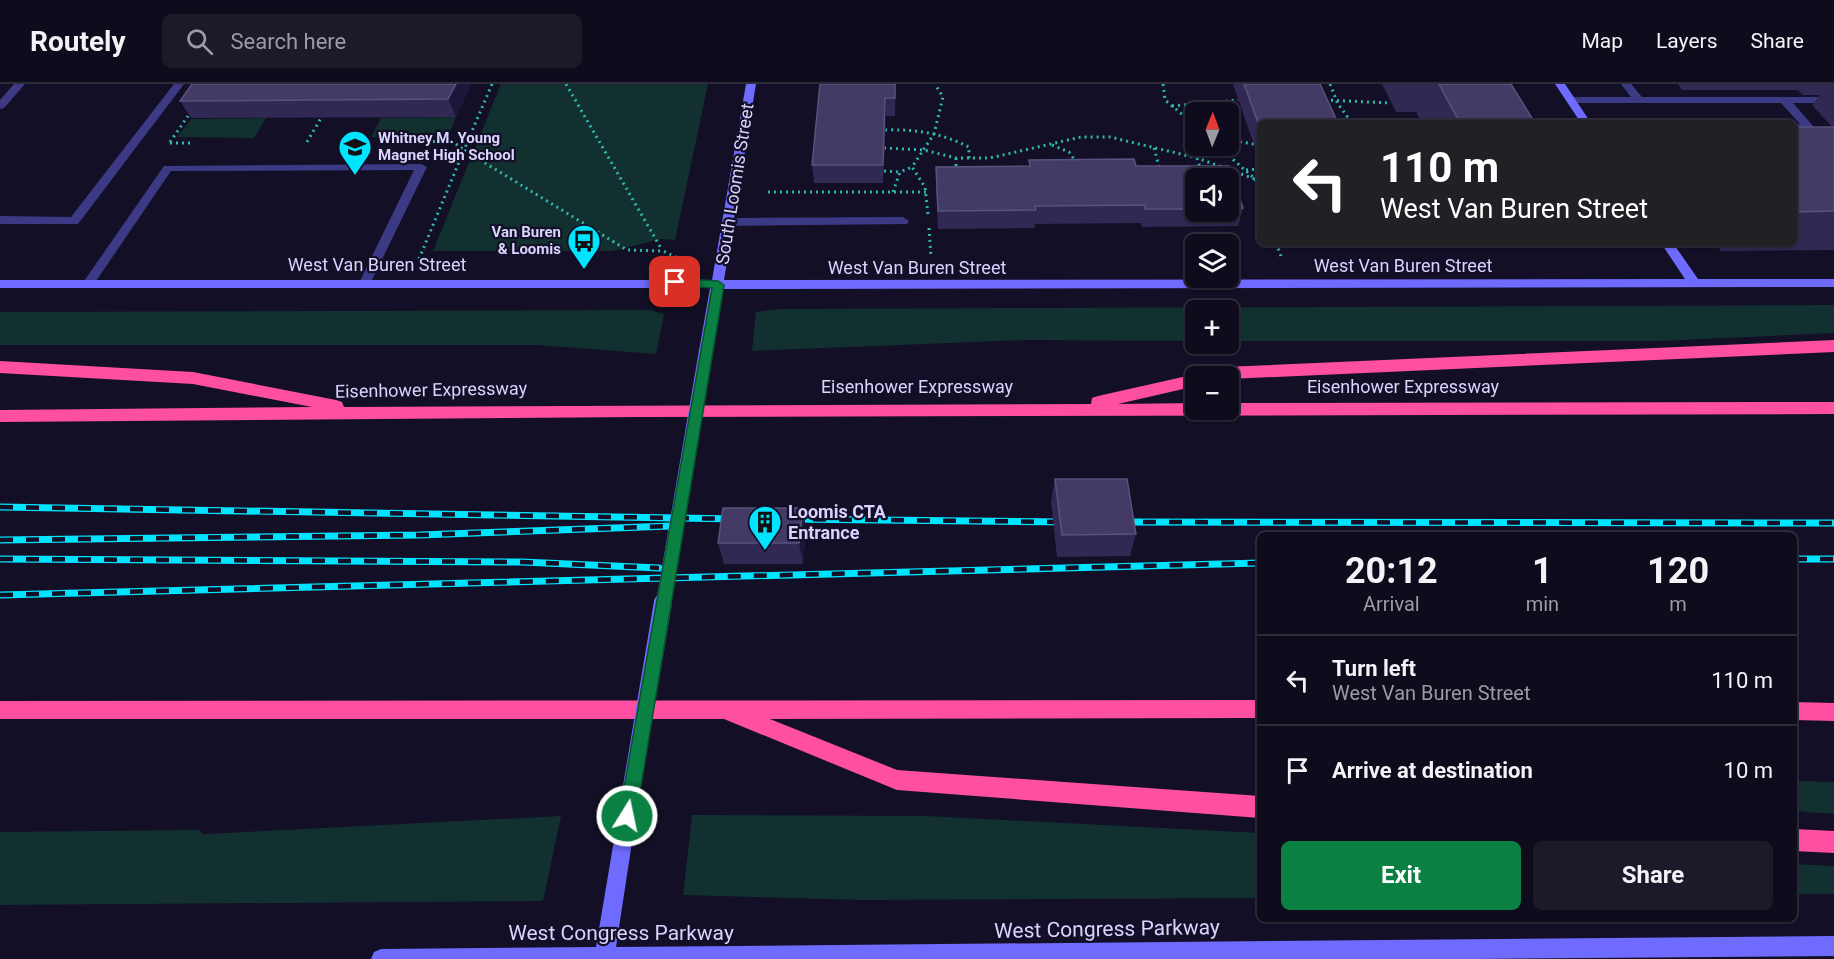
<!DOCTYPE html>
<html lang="en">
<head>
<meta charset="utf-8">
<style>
	body { margin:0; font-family:Roboto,sans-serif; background:#1c1929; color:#f1f3f6; height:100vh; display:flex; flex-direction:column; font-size:22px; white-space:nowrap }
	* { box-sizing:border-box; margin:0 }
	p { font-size:20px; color:#9b9ba3 }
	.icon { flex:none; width:33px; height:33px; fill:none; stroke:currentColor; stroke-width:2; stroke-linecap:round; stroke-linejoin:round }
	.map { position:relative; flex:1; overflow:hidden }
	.panel { position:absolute; left:1257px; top:448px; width:540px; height:390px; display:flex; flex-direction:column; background:#0e0b1c; border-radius:9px; box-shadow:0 2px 4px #0004,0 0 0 2px #2e2b3b }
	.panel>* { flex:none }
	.hud { position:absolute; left:1257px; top:36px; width:540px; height:126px; border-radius:9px; box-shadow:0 2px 4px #0004,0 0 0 2px #2e2b3b; background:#202124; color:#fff; overflow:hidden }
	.needle { width:39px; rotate:1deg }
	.tools { position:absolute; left:1185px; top:18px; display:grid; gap:12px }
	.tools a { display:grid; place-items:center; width:54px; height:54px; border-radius:9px; background:#0e0b1c; box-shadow:0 2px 4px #0004,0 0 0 2px #2e2b3b; font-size:30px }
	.pin { position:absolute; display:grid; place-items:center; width:51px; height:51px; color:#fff; margin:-26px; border-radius:12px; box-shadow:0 3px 9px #0006 }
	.me { position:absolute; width:66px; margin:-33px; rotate:10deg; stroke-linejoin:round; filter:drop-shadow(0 0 4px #0008) }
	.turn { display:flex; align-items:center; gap:21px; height:126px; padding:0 24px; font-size:27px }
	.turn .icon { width:78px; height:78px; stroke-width:2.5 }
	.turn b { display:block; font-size:42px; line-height:51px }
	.eta { display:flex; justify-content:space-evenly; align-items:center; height:102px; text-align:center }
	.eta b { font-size:36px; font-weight:700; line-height:42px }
	.cta { display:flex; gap:12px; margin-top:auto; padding:12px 24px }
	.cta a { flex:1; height:69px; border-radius:9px; background:#0b8043; color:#fff; font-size:24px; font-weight:700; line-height:69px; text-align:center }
	.cta a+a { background:#1c1929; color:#f1f3f6 }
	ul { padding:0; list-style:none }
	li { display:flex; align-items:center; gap:18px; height:90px; padding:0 24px; border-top:2px solid #2e2b3b }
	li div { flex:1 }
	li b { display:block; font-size:22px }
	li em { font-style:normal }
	header { display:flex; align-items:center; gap:36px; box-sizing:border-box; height:84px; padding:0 30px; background:#0e0b1c; border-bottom:2px solid #2e2b3b }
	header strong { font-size:28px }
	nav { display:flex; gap:33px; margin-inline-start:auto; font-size:21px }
	.search { width:420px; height:54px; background:#1c1929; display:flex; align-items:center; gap:15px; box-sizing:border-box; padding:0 21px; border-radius:9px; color:#9b9ba3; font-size:22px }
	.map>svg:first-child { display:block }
</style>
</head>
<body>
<header>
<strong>Routely</strong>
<div class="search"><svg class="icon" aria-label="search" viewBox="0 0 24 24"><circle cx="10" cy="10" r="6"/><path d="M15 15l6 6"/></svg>Search here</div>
<nav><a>Map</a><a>Layers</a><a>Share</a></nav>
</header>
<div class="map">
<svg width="1834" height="875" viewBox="0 0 1834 875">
	<rect width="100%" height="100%" fill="#130f26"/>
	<g fill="#12302f">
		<polygon points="501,0 708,0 675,156 661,155 612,167 433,167"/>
		<polygon points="456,33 448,53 371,53 381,34"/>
		<polygon points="266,34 254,54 177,53 191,35"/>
		<polygon points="1834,221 1834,249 1660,257 1229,257 1228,226 1196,226 1195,257 1027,256 752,267 756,228 780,225"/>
		<polygon points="650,226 664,230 656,270 537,261 0,261 0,228"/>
		<polygon points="1794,697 1834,698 1834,730 1794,727"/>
		<polygon points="692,731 927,732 1260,749 1260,814 863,816 683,811"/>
		<polygon points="561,732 543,817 0,821 0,748 198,746 204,750"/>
		<polygon points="1794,780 1834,782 1834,810 1794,810"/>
	</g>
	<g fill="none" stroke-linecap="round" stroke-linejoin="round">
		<g stroke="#2fb8b0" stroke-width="3" stroke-dasharray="2 4" stroke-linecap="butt">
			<polyline points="492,0 464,66 627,166 663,167 678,174"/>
			<polyline points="566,0 662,166"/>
			<polyline points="1163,0 1165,16 1196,42"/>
			<polyline points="1330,0 1338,20 1352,39"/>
			<polyline points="1325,16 1391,19"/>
			<polyline points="1172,22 1238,16"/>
			<path d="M885,46C916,45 941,49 969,63V74"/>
			<polyline points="1228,56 1260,61"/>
			<polyline points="170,58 188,32"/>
			<polyline points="307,58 321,34"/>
			<polyline points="170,59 192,59"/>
			<polyline points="1052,61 1069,68 1076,78"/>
			<polyline points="884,64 924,66 956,74 990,74 1081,53 1110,53 1197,74 1255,95 1218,62"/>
			<polyline points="1154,64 1160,86"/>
			<polyline points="956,74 956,88"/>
			<polyline points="1197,74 1203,94"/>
			<polyline points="1246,86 1260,85"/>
			<polyline points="884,87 900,88"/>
			<polyline points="1255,95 1260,109"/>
			<polyline points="768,108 926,108"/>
			<polyline points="893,108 900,88 912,83"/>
			<polyline points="928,130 925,103 912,83 934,50 943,13 935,0"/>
			<polyline points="929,144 931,173"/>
			<polyline points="1276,159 1281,172"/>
			<polyline points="419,175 464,66 452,57 421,58"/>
		</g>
		<g fill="#3d3a85" fill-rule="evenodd">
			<polygon points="14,0 25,0 4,24 0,25 0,16"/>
			<polygon points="174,0 184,0 78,140 0,140 0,132 71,133"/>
			<polygon points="1621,0 1631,0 1642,13 1834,13 1834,19 1793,19 1814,43 1809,46 1794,46 1794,40 1800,40 1781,19 1571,19 1566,16 1571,13 1631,13"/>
			<polygon points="421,80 427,83 369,202 365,203 359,199 414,86 171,87 92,203 88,204 82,200 164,82"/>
			<polygon points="903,133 909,137 907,140 728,142 722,138 728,134"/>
		</g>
		<g fill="#6f6bff" fill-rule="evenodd">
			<polygon points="746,0 756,0 724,196 1685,195 1661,159 1673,159 1698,195 1834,195 1834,203 723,205 713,267 706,272 699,267 710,204 0,204 0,196 712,196"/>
			<polygon points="1555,0 1565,0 1591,39 1581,39"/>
			<polygon points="627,723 633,726 636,732 616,863 1834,852 1834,872 1475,875 371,875 374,868 381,865 596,863 618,732 621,726"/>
		</g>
		<g fill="#ff4fa3" fill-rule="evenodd">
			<polygon points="1834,256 1834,268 1228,295 1228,292 1196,292 1196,302 1118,320 1196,319 1196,326 1228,326 1228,319 1834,318 1834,330 640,333 0,338 0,326 312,323 193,300 0,289 0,277 193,288 336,316 342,318 344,323 1091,320 1092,314 1098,312 1196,290 1200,291 1202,288 1225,283"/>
			<polygon points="1260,616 1260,634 770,635 897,686 1260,712 1260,734 897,706 724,635 0,635 0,617"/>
			<polygon points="1794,618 1834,619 1834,637 1794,636"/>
			<polygon points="1794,745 1834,747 1834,769 1794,767"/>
		</g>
		<defs>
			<g id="rail">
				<polyline points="0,423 739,435"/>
				<polyline points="787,435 1069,438"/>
				<polyline points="1117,438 1834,439"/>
				<polyline points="0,456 420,451 671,442"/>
				<polyline points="0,475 522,478 659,484"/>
				<polyline points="1794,475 1834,475"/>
				<polyline points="0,511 1260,479"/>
			</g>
		</defs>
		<use href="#rail" stroke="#00e5ff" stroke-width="7"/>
		<use href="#rail" stroke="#130f26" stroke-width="4.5" stroke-dasharray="13" stroke-linecap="butt"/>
		<polyline stroke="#6f6bff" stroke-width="14" points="663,519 706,267"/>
		<polyline stroke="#6f6bff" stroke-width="18" points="627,732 663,518"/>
	</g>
	<g fill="#312854" fill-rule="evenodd">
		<polygon points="192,0 471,0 456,33 191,34 180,17"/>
		<polygon points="820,0 896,0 895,32 886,32 883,99 814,99 812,81"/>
		<polygon points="1233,0 1320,0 1260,39 1260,78"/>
		<polygon points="1382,0 1511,0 1535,39 1422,39 1416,28 1396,28"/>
		<polygon points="1678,0 1834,0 1834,166 1721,167 1715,159 1794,159 1794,43 1832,43 1812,21 1820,11 1803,11 1798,6 1682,6"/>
		<path d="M1134,75L1136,82H1229L1243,124L1238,142L1142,143L1141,139L1035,140L1034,144L938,145L936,101V83L1029,82V76ZM1196,94H1228V128H1196Z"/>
		<polygon points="1055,395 1136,450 1130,472 1057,473 1051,418"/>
		<polygon points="806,445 803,480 724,480 718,459"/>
	</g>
	<g fill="#1d163a">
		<polygon points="456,0 471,0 456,33 448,15"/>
		<polygon points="895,0 896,0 895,32"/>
		<polygon points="885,14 886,32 883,99 883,81"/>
		<polygon points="803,424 806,445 803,480 799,459"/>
	</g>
	<g fill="#433a66" stroke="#5a527e" stroke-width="1.5">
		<polygon points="192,0 456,0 448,15 180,17"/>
		<polygon points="820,0 895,0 895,14 885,14 883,81 812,81"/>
		<polygon points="1244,0 1320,0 1338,39 1260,39 1260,44"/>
		<polygon points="1439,0 1511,0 1535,39 1460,39"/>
		<polygon points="1794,43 1834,43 1834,127 1794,128"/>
		<polygon points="1134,75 1136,82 1229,82 1243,124 1228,125 1228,94 1196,94 1196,125 1145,125 1145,121 1035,122 1036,126 938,127 936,83 1030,82 1029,76"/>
		<polygon points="1055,395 1127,395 1136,450 1062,451"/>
		<polygon points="723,424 803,424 799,459 718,459"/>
	</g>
	<polygon fill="#0b8043" stroke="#07532c" stroke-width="1.5" points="675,194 718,197 724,201 636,732 633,737 627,740 621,737 619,732 712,204 671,201 671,195"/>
	<defs>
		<symbol id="school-pin" viewBox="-11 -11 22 30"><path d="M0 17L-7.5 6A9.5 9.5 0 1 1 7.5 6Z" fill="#00e5ff" stroke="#130f26"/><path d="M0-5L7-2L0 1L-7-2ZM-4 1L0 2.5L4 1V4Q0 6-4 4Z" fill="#111"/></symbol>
		<symbol id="bus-pin" viewBox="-11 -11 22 30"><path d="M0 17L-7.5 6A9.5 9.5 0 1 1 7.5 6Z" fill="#00e5ff" stroke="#130f26"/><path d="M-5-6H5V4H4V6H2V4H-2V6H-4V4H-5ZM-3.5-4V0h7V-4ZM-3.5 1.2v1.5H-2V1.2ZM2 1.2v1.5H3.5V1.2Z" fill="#111"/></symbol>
		<symbol id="building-pin" viewBox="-11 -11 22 30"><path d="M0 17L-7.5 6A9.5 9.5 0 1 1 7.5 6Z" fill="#00e5ff" stroke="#130f26"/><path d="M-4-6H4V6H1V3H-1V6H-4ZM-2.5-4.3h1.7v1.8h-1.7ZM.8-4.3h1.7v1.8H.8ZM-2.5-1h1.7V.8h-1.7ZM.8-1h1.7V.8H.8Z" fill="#111"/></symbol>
	</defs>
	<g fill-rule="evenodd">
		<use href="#school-pin" x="336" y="44" width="38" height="52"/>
		<use href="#bus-pin" x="565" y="138" width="38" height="52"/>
		<use href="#building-pin" x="746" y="419" width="38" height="52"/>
	</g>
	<g text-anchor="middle" stroke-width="4.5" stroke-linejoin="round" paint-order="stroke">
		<g font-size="15" font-weight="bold" fill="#d9d4ff" stroke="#130f26" text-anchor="start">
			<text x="378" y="59">Whitney M. Young<tspan x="378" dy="17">Magnet High School</tspan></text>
			<text x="561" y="153" text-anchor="end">Van Buren<tspan x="561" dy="17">&amp; Loomis</tspan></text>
		</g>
		<g font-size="18" fill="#d9d4ff" stroke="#130f26">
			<text transform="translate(735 100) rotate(-81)" y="6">South Loomis Street</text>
			<text x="377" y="187">West Van Buren Street</text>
			<text x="1403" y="188">West Van Buren Street</text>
			<text x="917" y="190">West Van Buren Street</text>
			<text x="917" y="309">Eisenhower Expressway</text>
			<text x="1403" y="309">Eisenhower Expressway</text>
			<text transform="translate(431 306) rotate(-1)" y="6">Eisenhower Expressway</text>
		</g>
		<g font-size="18" font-weight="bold" fill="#d9d4ff" stroke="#130f26" text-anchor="start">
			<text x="788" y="434">Loomis CTA<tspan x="788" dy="21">Entrance</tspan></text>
		</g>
		<g font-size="21" fill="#d9d4ff" stroke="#130f26">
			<text transform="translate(1107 845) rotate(-1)" y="7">West Congress Parkway</text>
			<text x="621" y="856">West Congress Parkway</text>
		</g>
	</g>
</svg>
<div class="tools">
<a><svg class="needle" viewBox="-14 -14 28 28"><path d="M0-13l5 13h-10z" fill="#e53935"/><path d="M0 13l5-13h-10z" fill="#9b9ba3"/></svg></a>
<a><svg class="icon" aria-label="sound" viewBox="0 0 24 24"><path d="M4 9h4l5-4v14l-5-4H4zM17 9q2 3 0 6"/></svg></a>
<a><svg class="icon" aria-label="layers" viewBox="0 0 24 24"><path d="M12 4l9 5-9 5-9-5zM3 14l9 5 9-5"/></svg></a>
<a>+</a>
<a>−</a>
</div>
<div class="pin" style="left:675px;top:198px;background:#d93025"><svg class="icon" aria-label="arrive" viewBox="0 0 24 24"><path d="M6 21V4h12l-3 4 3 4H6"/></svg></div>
<svg class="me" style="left:627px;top:732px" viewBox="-20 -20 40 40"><circle r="17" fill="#0b8043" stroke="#fff" stroke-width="3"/><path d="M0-11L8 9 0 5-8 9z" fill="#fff"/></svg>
<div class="hud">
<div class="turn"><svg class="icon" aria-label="left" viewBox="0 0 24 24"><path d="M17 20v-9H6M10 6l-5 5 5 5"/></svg><div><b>110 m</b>West Van Buren Street</div></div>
</div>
<section class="panel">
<div class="eta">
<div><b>20:12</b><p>Arrival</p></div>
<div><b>1</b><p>min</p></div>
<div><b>120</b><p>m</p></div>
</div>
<ul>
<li><svg class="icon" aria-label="left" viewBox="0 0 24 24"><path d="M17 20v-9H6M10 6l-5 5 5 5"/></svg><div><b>Turn left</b><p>West Van Buren Street</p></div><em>110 m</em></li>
<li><svg class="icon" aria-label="arrive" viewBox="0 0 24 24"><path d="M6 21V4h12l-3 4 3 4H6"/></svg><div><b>Arrive at destination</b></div><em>10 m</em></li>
</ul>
<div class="cta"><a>Exit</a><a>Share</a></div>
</section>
</div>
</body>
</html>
